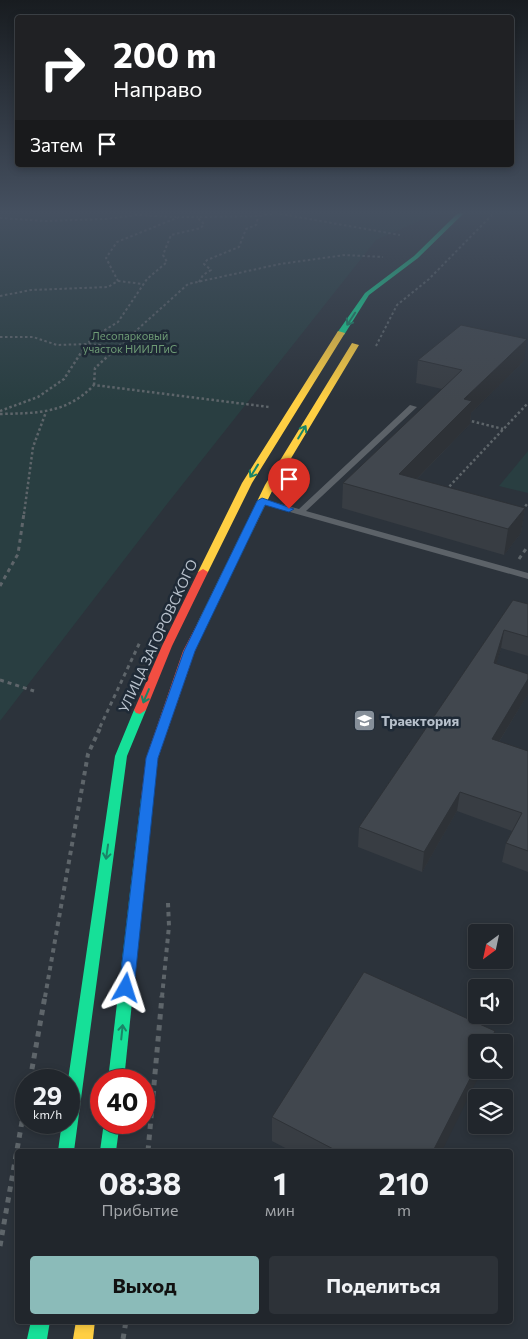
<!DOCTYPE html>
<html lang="ru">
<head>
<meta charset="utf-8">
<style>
	body { margin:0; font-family:Commissioner,sans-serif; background:#2d3238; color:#f1f3f6; height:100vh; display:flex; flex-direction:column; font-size:19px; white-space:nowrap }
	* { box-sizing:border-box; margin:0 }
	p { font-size:16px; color:#a2a5a9 }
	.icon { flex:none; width:28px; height:28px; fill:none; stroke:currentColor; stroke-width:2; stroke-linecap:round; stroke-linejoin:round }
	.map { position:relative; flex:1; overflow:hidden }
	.details { position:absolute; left:15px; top:1149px; width:498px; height:175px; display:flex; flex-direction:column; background:#21262c; border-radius:5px; box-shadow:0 2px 8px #0003,0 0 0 1px #3e4348 }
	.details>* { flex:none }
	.top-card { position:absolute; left:15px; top:15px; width:499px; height:152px; border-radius:5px; box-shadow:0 2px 8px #0003,0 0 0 1px #3e4348; background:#202124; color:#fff; overflow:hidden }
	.needle { width:32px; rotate:213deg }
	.controls { position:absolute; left:468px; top:924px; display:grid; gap:10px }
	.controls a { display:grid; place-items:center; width:45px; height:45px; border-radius:5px; background:#21262c; box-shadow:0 2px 8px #0003,0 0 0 1px #3e4348; font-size:25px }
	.speed { position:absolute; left:15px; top:1069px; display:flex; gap:10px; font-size:25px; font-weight:700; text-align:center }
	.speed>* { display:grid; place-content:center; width:65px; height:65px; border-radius:50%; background:#21262c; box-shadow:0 2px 8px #0003,0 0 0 1px #3e4348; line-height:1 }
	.speed small { font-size:12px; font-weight:400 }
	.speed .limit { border:8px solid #d22; background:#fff; color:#111 }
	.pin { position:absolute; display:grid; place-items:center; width:42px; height:42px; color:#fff; margin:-51px -21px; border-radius:50% 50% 50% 0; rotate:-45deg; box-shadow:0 0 5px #0007 }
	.pin .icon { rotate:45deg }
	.me { position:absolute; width:55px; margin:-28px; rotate:6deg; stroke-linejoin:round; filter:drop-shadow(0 0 4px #0008) }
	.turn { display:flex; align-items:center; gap:18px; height:105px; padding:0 15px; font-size:22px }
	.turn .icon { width:65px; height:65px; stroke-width:2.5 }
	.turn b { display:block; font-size:35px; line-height:42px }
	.then { display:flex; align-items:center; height:48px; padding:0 15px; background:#0003; gap:10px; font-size:19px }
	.eta { display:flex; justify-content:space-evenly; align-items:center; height:85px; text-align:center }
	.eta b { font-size:30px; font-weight:700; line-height:35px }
	.action { display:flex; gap:10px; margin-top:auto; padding:10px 15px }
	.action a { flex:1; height:58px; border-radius:5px; background:#8bbbb9; color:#111; font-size:20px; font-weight:700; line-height:58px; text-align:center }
	.action a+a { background:#2d3238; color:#f1f3f6 }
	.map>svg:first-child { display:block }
</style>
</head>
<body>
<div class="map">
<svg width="528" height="1339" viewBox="0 0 528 1339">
	<rect width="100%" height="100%" fill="#2c333b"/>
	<g fill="#293e41">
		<polygon points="0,213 437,213 376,240 167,504 0,721"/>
		<polygon points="528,451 528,493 499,486"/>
	</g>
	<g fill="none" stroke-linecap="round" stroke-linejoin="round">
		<g stroke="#5e656a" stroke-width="2" stroke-dasharray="2.5 2.5" stroke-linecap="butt">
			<polyline points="275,213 400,235"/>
			<polyline points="0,218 45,221 105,219 137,215 176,217"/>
			<polyline points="118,281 143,284"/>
			<polyline points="199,282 203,275 211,270 204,264 207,260 239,247 246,229 256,225 258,217"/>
			<polyline points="0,296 31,290 108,287 118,281 106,258 117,242 179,217 198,217"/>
			<polyline points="0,337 33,337 57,345 88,344 110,346"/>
			<polyline points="85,346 95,336 118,322 147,279 167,262 163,255 171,235 201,228 204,224 198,218 201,217 259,216 276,213"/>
			<polyline points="119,346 188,284 280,264 345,255 383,257"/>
			<polyline points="376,346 397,305 429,279 494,213"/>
		</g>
		<g stroke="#5e656a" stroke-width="2.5" stroke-dasharray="2.5 2.5" stroke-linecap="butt">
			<polyline points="98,345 117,347"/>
			<polyline points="94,385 95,368 120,345"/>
			<polyline points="0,411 38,397 64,379 86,345"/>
			<path d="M0,414C37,413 66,414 94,385L269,407"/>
			<polyline points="467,420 503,429"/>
			<polyline points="446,490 528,403"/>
			<polyline points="522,510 528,503"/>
			<polyline points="24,514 33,447 46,412"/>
		</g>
		<g stroke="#5e656a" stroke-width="3" stroke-dasharray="4 4" stroke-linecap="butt">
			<polyline points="519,559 528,546"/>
			<polyline points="0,586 18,554 24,513"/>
			<polyline points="0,680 34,691"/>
			<polyline points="100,727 140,642"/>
		</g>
		<g stroke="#5e656a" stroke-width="4" stroke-dasharray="4.5 4.5" stroke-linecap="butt">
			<polyline points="45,997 88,754 101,726"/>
			<polyline points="162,997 169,926 168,903"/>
		</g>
		<g stroke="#5e656a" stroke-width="5" stroke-dasharray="5.5 5.5" stroke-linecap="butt">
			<polyline points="30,1080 45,996"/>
			<polyline points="148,1151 162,996"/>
			<polyline points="0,1246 26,1099"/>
			<polyline points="123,1339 126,1321"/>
		</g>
		<polygon fill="#5c6268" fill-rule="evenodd" points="410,405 417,407 306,511 528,573 528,579 297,514 259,503 258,501 262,499 299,509"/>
		<g fill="#16e098" fill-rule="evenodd">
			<polygon points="458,213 464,213 418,258 369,295 344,335 338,335 337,333 365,293 414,256"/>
			<polygon points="140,706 146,710 127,756 74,1151 58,1151 62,1122 69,1122 68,1080 115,756 134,710"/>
			<polygon points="147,794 152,795 153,798 124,1080 108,1080 141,798 142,795"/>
			<polygon points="104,1122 120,1122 116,1151 100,1151"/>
			<polygon points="31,1321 50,1321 47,1339 27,1339"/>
		</g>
		<g fill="#ffcf43" fill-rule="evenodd">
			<polygon points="338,331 345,333 252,483 208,572 203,575 199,574 198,572 242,483"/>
			<polygon points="352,343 359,345 275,485 207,624 202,627 198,626 197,624 265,485"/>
			<polygon points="76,1321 95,1321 93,1339 73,1339"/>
		</g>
		<g fill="#f24e42" fill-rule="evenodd">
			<polygon points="203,569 208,572 172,646 146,710 140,714 136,713 134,710 162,646 198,572"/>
			<polygon points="202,621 207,624 195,651 158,758 153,798 152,801 142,801 141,798 146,758 183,651 197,624"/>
		</g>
	</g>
	<g fill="#383d43">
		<polygon points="418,360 524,361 471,413 470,424 417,479 525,508 521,533 504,555 342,508 343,483 442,389 416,383"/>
		<polygon points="513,600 528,604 528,656 501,648 496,664 528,674 528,694 499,742 528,751 528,872 502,862 506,843 512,831 457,811 422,872 358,847 359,827"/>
		<polygon points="272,1117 442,1151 291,1151 272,1141"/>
	</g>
	<g fill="#2e3237">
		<polygon points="527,339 524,361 471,413 470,424 397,499 399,474 464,399"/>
		<polygon points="525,508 521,533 504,555 508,529"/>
		<polygon points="504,630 501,648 491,682 494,663"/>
		<polygon points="528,679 528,694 489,758 492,739"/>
		<polygon points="460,792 457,811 422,872 424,852"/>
		<polygon points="495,1031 492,1042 489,1042"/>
		<polygon points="476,1067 476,1070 482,1070 442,1151 433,1151"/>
	</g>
	<g fill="#41474e" stroke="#2e3237">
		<polygon points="461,325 527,339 464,399 472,401 399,474 525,508 508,529 343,483 462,370 418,360"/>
		<polygon points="513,600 528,604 528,637 504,630 494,663 528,674 528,679 492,739 528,751 528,851 506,843 522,813 460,792 424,852 359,827"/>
		<polygon points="364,972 495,1031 489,1042 476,1042 476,1067 433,1151 337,1151 272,1117"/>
	</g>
	<defs><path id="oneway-shaft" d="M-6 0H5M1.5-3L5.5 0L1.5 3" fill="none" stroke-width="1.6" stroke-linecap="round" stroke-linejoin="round" transform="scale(1.25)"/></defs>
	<g stroke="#1a8567">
		<use href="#oneway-shaft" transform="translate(351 319) rotate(123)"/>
		<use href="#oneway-shaft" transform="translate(302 432) rotate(-59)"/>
		<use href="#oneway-shaft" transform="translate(254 471) rotate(122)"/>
		<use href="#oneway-shaft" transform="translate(146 696) rotate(113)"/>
		<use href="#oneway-shaft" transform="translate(107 852) rotate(98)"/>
		<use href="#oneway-shaft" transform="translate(122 1032) rotate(-84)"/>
	</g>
	<linearGradient id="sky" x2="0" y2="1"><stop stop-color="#181c20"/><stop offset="0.53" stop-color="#455060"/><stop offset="1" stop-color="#455060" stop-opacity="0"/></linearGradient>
	<rect width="528" height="400" fill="url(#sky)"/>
	<polygon fill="#1a73e8" stroke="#114b97" points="262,498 294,509 289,512 265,505 195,651 158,758 134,988 132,992 126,994 121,992 119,988 146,758 184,651 257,501"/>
	<defs>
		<symbol id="school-square" viewBox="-11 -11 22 22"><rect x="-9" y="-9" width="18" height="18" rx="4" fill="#868f99" stroke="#1f2a36"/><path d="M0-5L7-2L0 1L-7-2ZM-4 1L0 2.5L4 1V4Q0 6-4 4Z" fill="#fff"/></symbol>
	</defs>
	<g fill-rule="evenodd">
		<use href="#school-square" x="352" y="708" width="25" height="25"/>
	</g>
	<g text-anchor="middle" stroke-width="5" stroke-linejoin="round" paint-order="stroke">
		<g font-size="11" fill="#6e9b75" stroke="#1f2a36">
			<text x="130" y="340">Лесопарковый<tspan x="130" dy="13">участок НИИЛГиС</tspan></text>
		</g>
		<g font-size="14" fill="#b7c0cb" stroke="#1f2a36">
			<text transform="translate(158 636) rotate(-65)" y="5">УЛИЦА ЗАГОРОВСКОГО</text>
		</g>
		<g font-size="14" font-weight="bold" fill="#b7c0cb" stroke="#1f2a36" text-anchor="start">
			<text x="381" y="726">Траектория</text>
		</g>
	</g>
</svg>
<div class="controls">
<a><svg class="needle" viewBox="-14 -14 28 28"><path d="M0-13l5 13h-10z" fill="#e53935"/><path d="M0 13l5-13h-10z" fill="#a2a5a9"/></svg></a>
<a><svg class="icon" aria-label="sound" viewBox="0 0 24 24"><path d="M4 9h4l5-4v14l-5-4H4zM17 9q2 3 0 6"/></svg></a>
<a><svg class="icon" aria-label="search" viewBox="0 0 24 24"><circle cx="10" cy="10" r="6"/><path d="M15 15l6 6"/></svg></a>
<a><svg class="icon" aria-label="layers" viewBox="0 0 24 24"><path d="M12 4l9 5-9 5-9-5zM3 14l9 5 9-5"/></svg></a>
</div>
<div class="speed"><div>29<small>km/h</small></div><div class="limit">40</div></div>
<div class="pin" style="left:289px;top:509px;background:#d93025"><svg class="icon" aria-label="arrive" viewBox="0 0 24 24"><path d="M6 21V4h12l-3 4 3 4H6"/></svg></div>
<svg class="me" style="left:126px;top:988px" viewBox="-20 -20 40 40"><path d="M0-17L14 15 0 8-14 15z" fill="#1a73e8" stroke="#fff" stroke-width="4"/></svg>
<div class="top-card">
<div class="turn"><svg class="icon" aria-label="right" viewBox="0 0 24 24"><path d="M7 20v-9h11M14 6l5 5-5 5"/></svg><div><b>200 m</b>Направо</div></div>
<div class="then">Затем<svg class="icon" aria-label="arrive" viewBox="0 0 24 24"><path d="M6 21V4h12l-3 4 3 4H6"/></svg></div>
</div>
<section class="details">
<div class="eta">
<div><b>08:38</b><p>Прибытие</p></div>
<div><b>1</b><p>мин</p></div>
<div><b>210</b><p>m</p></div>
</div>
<div class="action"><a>Выход</a><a>Поделиться</a></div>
</section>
</div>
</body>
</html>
